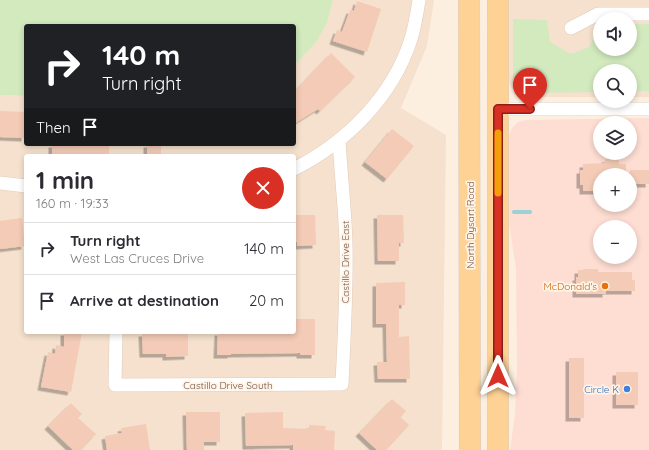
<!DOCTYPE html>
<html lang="en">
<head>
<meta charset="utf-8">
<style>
	body { margin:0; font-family:Quicksand,sans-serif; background:#f2f2f3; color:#2b2b33; height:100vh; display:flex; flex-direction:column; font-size:15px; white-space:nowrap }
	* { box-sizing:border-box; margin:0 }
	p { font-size:13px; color:#7c7c81 }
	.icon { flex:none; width:22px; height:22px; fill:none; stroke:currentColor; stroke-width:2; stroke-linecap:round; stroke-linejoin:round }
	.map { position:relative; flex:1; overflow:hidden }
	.panel { position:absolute; left:24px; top:154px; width:272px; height:180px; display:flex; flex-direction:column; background:#fff; border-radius:4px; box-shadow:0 2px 6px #0003 }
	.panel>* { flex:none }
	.top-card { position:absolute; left:24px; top:24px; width:272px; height:122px; border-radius:4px; box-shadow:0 2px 6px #0003; background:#202124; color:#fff; overflow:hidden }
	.fabs { position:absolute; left:593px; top:12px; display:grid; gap:8px }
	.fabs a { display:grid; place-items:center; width:44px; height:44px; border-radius:50%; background:#fff; box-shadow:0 2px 6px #0003; font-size:20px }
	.pin { position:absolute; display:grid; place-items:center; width:34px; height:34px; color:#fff; margin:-41px -17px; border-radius:50% 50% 50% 0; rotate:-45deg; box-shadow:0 0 4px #0007 }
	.pin .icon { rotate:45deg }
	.me { position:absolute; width:44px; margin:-22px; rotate:0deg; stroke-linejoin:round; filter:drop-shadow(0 0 3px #0008) }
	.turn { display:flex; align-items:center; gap:14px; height:84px; padding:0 12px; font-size:18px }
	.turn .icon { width:52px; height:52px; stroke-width:2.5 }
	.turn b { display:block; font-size:28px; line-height:34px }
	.then { display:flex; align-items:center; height:38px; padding:0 12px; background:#0003; gap:8px; font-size:15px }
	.round { display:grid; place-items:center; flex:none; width:42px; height:42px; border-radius:21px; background:#f2f2f3 }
	.summary { display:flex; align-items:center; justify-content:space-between; height:68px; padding:0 12px }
	h1 { font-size:24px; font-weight:700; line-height:30px }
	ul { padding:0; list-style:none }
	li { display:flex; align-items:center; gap:12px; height:52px; padding:0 12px; border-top:1px solid #e1e1e2 }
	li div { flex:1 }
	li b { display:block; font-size:15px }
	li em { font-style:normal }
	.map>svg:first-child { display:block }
</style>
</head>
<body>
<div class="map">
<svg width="649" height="450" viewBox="0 0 649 450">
	<defs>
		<filter id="shadow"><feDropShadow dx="-3.5" dy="3.5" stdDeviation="0" flood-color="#0004"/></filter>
	</defs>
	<rect width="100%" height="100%" fill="#fdefdf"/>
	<g fill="#f5e1cd" fill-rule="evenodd">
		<path d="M333,0H434L427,46L401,108L446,135L442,450H0V95L26,96V144H294V66L317,41L327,23ZM26,156H294V332H26Z"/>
		<path d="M509,0H649V97H630V71H600V97H527L522,96L517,93L511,87L509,82ZM600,19H630V49H600Z"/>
	</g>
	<path fill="#feddd2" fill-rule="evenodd" d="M649,118V450H510L515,415L517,369L516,268L509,224V136L512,128L518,122L526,120ZM600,123H630V153H600ZM600,175H630V205H600ZM600,227H630V257H600Z"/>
	<g fill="#d2eabe">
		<polygon points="0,0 333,0 327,23 317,41 294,66 294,26 26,26 26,96 0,95"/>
		<polygon points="513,19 547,20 550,42 571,54 589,47 597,32 600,30 600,49 630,49 630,24 649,24 649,91 630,91 630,71 600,71 600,92 526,93 513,83"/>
	</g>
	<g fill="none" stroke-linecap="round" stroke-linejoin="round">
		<polyline stroke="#99d2d9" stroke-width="4" points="514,212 530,212"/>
	</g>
	<g fill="#f3cbb6" filter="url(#shadow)">
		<polygon points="357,1 381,9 367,52 333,41 337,30 342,32 350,10 354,11"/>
		<polygon points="331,53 355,77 320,111 318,109 294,124 294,92"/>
		<polygon points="0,111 26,112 25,138 0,137"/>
		<polygon points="392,129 414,146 387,179 365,162"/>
		<polygon points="52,144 109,144 109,156 52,154"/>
		<rect x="147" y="144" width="14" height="10"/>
		<polygon points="605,159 619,159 619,164 626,164 626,175 600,175 600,191 583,191 583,185 580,185 580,170 583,170 583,164 605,163"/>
		<rect x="630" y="170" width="19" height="14"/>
		<polygon points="294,215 315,215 316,245 297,246 297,242 294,242"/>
		<polygon points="377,215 403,215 404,243 399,243 399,261 378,261"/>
		<polygon points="22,218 25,246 0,249 0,221"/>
		<polygon points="583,269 598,269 598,272 632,272 632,280 635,280 635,291 606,291 606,294 576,294 576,277 578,277 578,270 583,270"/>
		<polygon points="405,282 405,305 399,305 399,337 409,336 410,379 378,379 377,362 387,362 386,324 376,324 376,283"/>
		<polygon points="294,319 315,319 315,355 300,355 300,353 231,354 231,355 217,355 218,332 294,332"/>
		<polygon points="64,332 82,332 71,392 41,387 48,352 55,354 56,345 64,347"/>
		<polygon points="147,332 188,332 188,356 166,357 166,354 143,354 142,333 147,333"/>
		<rect x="569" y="358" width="15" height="60"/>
		<rect x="616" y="372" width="22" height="33"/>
		<polygon points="392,399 406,411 400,417 409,425 386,450 377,450 359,433"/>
		<polygon points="71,403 82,414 78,418 96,434 81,450 73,450 48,426"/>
		<polygon points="186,412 220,412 220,442 204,442 204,450 187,450"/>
		<polygon points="283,412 283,428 309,429 309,425 326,426 325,430 335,431 334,450 293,450 293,445 246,446 245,413"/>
		<polygon points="146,424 150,450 107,450 105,436 122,433 121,428"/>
	</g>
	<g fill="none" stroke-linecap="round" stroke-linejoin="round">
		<defs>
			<g id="street">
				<polyline points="571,28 598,14 649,14"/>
				<polyline points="498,109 649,109"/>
				<path d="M294,169C347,142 393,96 411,39C415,26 417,13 419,0"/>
				<polyline points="0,183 26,186"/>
				<path d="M116,332L115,385L342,384C344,338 347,291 346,244C345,209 341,175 339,141"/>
			</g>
			<g id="primary">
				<polyline points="469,0 470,450"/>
				<polyline points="498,0 498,450"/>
			</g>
		</defs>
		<use href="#street" stroke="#e1cbbb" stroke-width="14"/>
		<use href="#primary" stroke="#d8cfcb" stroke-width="22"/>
		<use href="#street" stroke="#fff" stroke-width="13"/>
		<use href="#primary" stroke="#fed194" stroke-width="21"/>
	</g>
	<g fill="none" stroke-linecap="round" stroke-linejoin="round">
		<defs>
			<polyline id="route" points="498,376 498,109 530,109"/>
		</defs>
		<use href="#route" stroke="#8d1f18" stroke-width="10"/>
		<use href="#route" stroke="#d93025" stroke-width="7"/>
		<polyline stroke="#f59e0b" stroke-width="7" points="498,133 498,193"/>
	</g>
	<circle fill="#e8710a" stroke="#fff4e6" stroke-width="1.5" cx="605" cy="286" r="4"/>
	<circle fill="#3f7fe0" stroke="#fff4e6" stroke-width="1.5" cx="627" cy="389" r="4"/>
	<g text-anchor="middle" stroke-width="3.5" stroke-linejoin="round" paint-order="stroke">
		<g font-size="10" fill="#745446" stroke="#fff4e6">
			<text transform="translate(470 225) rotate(-90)" y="4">North Dysart Road</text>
			<text transform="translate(345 262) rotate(-90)" y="4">Castillo Drive East</text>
			<text x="228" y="389">Castillo Drive South</text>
		</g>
		<g font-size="10" fill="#c56008" stroke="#fff4e6" text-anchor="end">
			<text x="597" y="290">McDonald's</text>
		</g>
		<g font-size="10" fill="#366cbe" stroke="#fff4e6" text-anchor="end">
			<text x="619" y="393">Circle K</text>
		</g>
	</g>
</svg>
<div class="fabs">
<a><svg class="icon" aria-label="sound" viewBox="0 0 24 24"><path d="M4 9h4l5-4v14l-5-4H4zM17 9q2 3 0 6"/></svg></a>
<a><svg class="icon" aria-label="search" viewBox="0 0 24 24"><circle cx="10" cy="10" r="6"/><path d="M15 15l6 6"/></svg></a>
<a><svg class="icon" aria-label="layers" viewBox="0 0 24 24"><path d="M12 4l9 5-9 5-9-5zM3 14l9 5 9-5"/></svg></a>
<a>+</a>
<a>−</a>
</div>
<div class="pin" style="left:530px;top:109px;background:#d93025"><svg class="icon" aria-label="arrive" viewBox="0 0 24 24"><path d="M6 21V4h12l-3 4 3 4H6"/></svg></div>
<svg class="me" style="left:498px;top:376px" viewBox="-20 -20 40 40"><path d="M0-17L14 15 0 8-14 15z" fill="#d93025" stroke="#fff" stroke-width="4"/></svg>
<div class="top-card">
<div class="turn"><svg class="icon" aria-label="right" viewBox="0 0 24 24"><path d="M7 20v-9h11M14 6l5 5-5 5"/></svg><div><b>140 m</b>Turn right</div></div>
<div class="then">Then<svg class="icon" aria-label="arrive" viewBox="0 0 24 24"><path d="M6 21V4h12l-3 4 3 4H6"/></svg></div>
</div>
<section class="panel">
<div class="summary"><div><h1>1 min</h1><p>160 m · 19:33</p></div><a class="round" style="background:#d93025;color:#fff"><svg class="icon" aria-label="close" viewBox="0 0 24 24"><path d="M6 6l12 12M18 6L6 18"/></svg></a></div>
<ul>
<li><svg class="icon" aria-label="right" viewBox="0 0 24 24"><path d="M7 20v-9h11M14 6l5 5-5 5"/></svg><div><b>Turn right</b><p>West Las Cruces Drive</p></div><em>140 m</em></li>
<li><svg class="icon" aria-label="arrive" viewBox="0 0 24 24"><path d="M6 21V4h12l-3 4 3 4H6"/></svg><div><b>Arrive at destination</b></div><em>20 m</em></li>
</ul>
</section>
</div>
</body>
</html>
